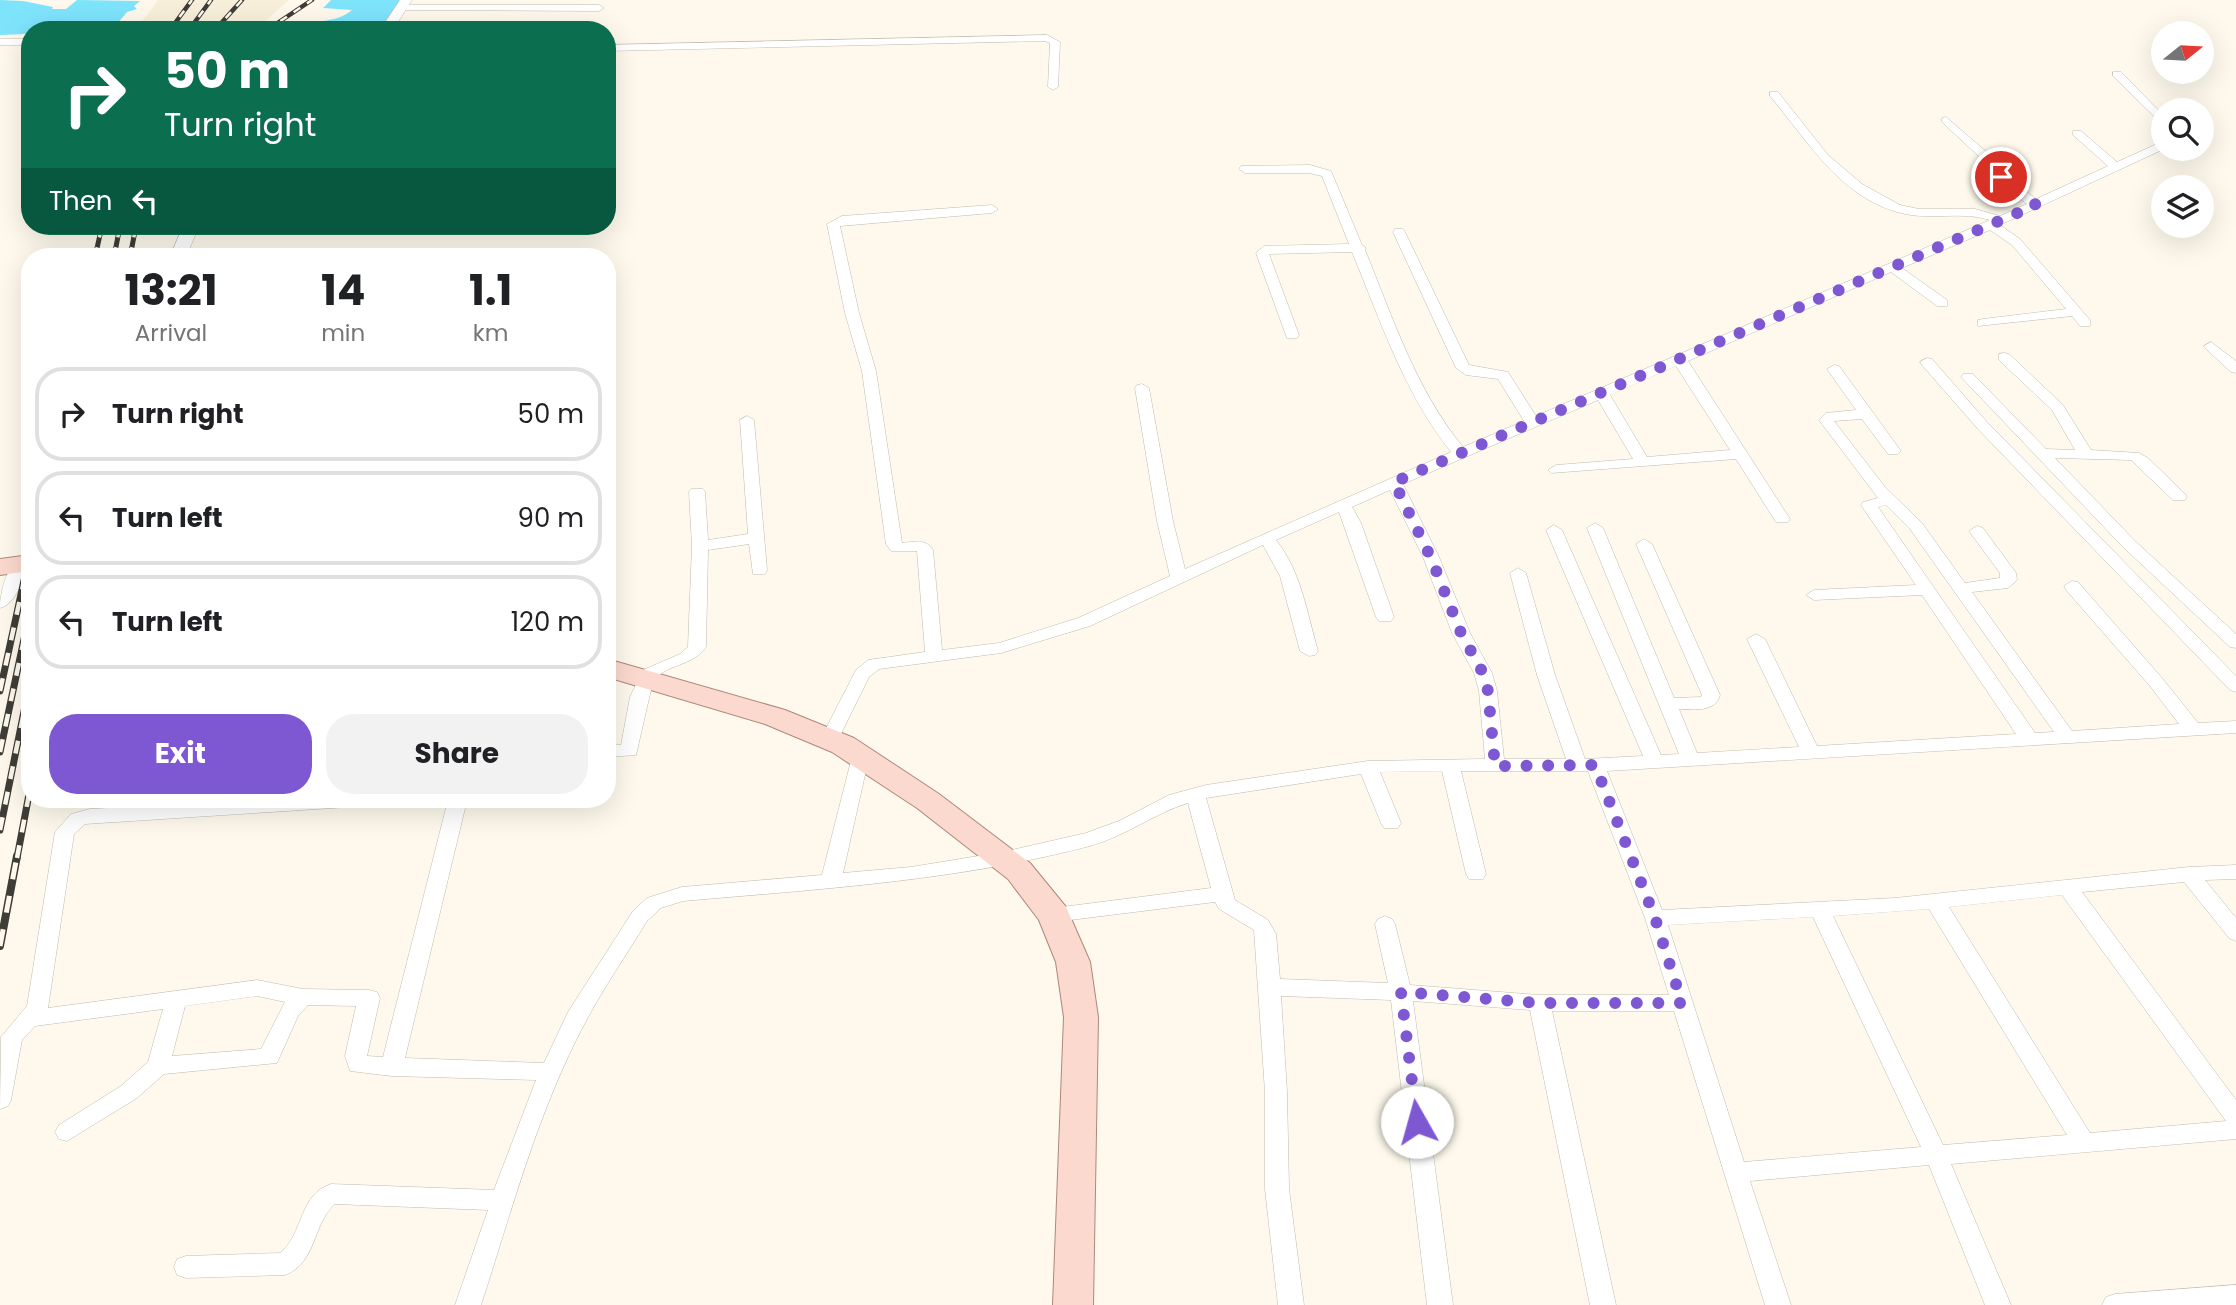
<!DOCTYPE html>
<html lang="en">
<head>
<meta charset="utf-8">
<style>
	body { margin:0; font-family:Poppins,sans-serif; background:#f2f2f2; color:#202124; height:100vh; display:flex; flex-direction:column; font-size:26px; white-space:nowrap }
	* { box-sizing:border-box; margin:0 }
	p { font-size:23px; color:#757577 }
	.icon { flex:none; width:38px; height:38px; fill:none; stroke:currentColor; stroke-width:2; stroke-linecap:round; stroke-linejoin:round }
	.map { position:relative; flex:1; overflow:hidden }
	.side { position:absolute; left:21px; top:248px; width:595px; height:560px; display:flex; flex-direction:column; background:#fff; border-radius:28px; box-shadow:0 7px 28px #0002 }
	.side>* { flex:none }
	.top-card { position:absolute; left:21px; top:21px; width:595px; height:214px; border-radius:28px; box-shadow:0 7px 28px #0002; background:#0b6e4f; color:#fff; overflow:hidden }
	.needle { width:46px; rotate:72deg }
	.fabs { position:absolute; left:2151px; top:21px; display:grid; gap:14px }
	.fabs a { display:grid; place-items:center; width:63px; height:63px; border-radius:50%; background:#fff; box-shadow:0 7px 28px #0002; font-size:35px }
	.pin { position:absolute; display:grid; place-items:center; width:60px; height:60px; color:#fff; margin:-30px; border:4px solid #fff; border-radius:50%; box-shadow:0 2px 7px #0007 }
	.me { position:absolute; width:77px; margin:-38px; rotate:353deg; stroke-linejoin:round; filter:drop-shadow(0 0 5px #0008) }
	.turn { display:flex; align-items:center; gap:24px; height:147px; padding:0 28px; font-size:32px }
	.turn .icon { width:91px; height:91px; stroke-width:2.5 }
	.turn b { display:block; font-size:49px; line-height:60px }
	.then { display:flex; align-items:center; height:66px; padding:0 28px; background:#0003; gap:14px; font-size:26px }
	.eta { display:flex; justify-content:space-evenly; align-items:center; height:119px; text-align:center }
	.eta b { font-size:42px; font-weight:700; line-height:49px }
	.primary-button { display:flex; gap:14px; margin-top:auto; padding:14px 28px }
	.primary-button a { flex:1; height:80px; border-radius:28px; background:#7e58d2; color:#fff; font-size:28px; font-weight:700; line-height:80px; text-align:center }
	.primary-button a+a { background:#f2f2f2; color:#202124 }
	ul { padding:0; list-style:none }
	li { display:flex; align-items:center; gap:21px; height:94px; margin:0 14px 10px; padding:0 14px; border:4px solid #e0e0e0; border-radius:28px }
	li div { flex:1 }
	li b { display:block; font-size:26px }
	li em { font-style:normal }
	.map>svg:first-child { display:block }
</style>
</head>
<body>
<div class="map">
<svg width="2236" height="1305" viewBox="0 0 2236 1305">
	<rect width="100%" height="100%" fill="#fef9ec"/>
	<polygon fill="#f8efdb" points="158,0 289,0 255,30 136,30"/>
	<g fill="#7ee4fc">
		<polygon points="0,0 23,1 53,7 52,9 66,9 77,0 140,1 134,6 137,9 127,12 112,30 30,30 25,34 0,35"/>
		<path d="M331,0H404L384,30H302C319,16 334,25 352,10L323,8Z"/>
	</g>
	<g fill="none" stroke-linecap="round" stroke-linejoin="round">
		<defs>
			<g id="minor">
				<polygon points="401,5 599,5 604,8 599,11 397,10 397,6"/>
				<polygon points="1047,35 1060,42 1058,87 1053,90 1048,87 1050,43 1045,41 607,51 607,45"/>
				<rect x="0" y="39" width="30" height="6"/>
				<polygon points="2113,72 2121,72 2163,115 2163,125 2113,76"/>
				<path d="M1770,92H1778L1828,155L1862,184L1900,205L1919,209H1975L2000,216L2027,204L1999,182L1988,165L1942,122V118L1946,117L1997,161L2008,177L2036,199L2108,166L2073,135V131H2081L2117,162L2159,143L2163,142L2164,149L2000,225L2020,239L2090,320V326H2080L2072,316L1978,326V320L1983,319L2066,309L2012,245L1990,230L1902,268L1947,300V306H1937L1891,272L1688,361L1790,519L1788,522H1776L1736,459L1551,473L1548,470L1556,465L1633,459L1598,400L1403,484L1439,557L1470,633L1492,673L1497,691L1504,759H1566L1537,675L1510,573L1518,568L1526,573L1555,675L1585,759L1643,756L1546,530L1554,525L1562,530L1661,755L1679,754L1587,528L1595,523L1603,528L1674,698L1701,697L1702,695L1636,544L1644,539L1652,544L1720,695C1715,713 1694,709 1679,709L1697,753L1799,747L1747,639L1756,634L1765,639L1817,746L2016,734L1922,595L1814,600L1806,595L1814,590L1916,585L1861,505L1863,502L1878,498L1819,420L1826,413L1856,410L1827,369L1834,365L1839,366L1901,451L1898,454H1888L1862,419L1834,421L1885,487L1922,523L1965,583L2000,578V573L1969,531L1977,526L1983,528L2016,573L2017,580L2008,588L1972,592L2072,731L2179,724L2150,686L2066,590L2064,586L2072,581L2078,582L2162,678L2198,723L2236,721V733L1607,771L1662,910L1895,898L2189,867L2236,865V879L2205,880L2236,918V941L2229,938L2184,882L2082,892L2236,1100V1139L1951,1164L2011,1305H1985L1929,1165L1750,1181L1791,1305H1765L1674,1011H1552L1616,1305H1590L1530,1010L1413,1001L1453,1305H1427L1391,1000L1281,996L1287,1092L1289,1189L1304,1305H1278L1265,1189V1092L1254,930L1219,909L1215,902L1054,922L1047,920L1044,915L1047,910L1054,908L1211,888L1188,803C1155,813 1126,836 1090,846C956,881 820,889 683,901L661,908L647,921C627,954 604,987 586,1021C538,1110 512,1210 481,1305H455L488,1210L335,1204C312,1224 317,1263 285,1275L186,1278L177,1275L174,1267L177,1259L186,1256L280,1253C304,1234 298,1195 331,1184L494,1190L536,1080L392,1076L350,1071L345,1056L356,1006L308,1005L298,1016L277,1063L164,1074L137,1098L67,1141L59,1139L55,1132L59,1125L121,1086L148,1062L163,1009L35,1026L22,1040L11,1100L8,1106L0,1109L1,1037L27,1006L55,832L71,814L90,809L246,800H358L355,805L348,807L85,824L74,834L48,1008L257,980L303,989L369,990L377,992L380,998L367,1056L383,1057L448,800H467L405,1058L544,1063L568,1012L633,911L647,898L682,887L822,875L853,753H867L869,757L843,873L911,867L1003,852L1086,833L1119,821L1169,795L1206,785L1368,761L1485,759L1479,691L1474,673L1452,633L1423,557L1390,490L1352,507L1361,523L1394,617L1391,621H1379L1376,617L1339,512L1276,540C1301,571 1307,613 1318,651L1315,655L1309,656L1300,651L1280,576L1263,545L1090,626L1001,653L879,669L869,677L836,744H822L820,740L856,670L868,660L925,652L917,551H891L886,544L862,371L845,313L827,224L842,216L992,205L998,209L992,213L840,226L859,313L876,371L902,543C915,542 925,538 933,550L942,650L999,643L1078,618L1170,576L1157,521L1135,388L1137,385L1142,384L1149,388L1173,521L1185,569L1451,452C1404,393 1381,322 1352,252L1269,254L1299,335L1297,338H1287L1256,253L1264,246L1349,244L1322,176L1309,173H1245L1239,169L1241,166L1310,165L1331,171L1362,245L1366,248L1365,250C1393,318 1416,390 1463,447L1524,421L1498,379L1466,375L1456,368L1393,232L1395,229H1403L1405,232L1469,365L1508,372L1536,416L1990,220C1962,211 1933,220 1905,214C1842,201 1808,141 1770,96ZM1676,366L1730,450L1647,457L1610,395ZM1886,505L1910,529L2054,732L2035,733L1878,507ZM1442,771L1466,874L1469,879H1483L1486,874L1461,771H1588L1645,918L1669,995H1539L1410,985L1395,924L1392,919L1385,916L1378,919L1375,924L1388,983L1280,979L1276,934L1268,920L1235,900L1206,798L1361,774L1381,823L1384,828H1398L1401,823L1380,772ZM2062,895L2226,1121L2090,1133L1949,907ZM1929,909L2067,1135L1943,1145L1833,916ZM1813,917L1921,1147L1744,1162L1668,925ZM257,996L285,1002L261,1049L172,1056L185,1006Z"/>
				<polygon points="2211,342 2236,361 2236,373 2231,372 2206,349 2204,346"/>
				<polygon points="2004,353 2009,354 2063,405 2091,450 2139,453 2148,458 2185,494 2187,497 2185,500 2173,500 2131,460 2055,458 2135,541 2236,634 2236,648 2230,647 2123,547 1961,377 1963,374 1973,374 2046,449 2075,450 2052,410 1999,360 1999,354"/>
				<polygon points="1927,358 1932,359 1987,422 2236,676 2236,692 2230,690 1977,428 1922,365 1920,362"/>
				<path d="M747,416L754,420L767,570L765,574H753L749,544L708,550L706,647C692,667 667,663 653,681L636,755L607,757V745H621L630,697L643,670L680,654L688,647L692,546L689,492L691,489H703L705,492L708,540L748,534L740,420Z"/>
				<path d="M22,559L28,561L30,565C23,579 16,604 0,608C0,594 6,564 22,559Z"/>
				<polygon points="2236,1285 2236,1305 2102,1305 2106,1297 2115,1294"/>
			</g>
			<g id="tertiary">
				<polygon points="400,0 412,0 393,30 380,30"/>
				<polygon points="183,226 199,226 186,257 170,257"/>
			</g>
			<g id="primary">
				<polygon points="30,555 30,571 0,575 0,559"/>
				<polygon points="607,659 785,710 854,738 939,794 1030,863 1066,907 1090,962 1098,1017 1093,1305 1053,1305 1064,1017 1056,962 1039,920 1008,879 917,808 832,752 765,724 607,677"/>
			</g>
		</defs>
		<use href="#minor" stroke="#c0bbaf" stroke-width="1"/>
		<use href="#tertiary" stroke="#c0bbaf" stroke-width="1"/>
		<use href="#primary" stroke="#ad887b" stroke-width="2"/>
		<use href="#minor" fill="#fff" fill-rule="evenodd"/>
		<use href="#tertiary" fill="#fff" fill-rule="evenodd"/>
		<use href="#primary" fill="#fbd9ce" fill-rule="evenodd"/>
		<defs>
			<g id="rail-far3">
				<polyline points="170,30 192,0"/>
				<polyline points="189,30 211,0"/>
				<polyline points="215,30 242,0"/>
				<polyline points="267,30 312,0"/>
			</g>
			<g id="rail-far2">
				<polyline points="95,257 102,226"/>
				<polyline points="114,257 120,226"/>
				<polyline points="130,257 136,226"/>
			</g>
			<g id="rail-far1">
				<polyline points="0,691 30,553"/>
				<polyline points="0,752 30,611"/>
				<polyline points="0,830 30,682"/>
				<polyline points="17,858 30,789"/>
			</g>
			<polyline id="rail" points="0,946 17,856"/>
		</defs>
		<use href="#rail-far3" stroke="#3f3d37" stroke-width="4.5"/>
		<use href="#rail-far2" stroke="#3f3d37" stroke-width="5"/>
		<use href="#rail-far1" stroke="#3f3d37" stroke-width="7"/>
		<use href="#rail" stroke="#3f3d37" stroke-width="8"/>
		<use href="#rail-far3" stroke="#fef9ec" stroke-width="2.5" stroke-dasharray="8" stroke-linecap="butt"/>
		<use href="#rail-far2" stroke="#fef9ec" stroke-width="3.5" stroke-dasharray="10" stroke-linecap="butt"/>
		<use href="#rail-far1" stroke="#fef9ec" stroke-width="4.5" stroke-dasharray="13" stroke-linecap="butt"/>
		<use href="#rail" stroke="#fef9ec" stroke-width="5" stroke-dasharray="17" stroke-linecap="butt"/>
	</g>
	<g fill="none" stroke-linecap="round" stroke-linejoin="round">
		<polyline stroke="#7e58d2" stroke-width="12" stroke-dasharray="0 21.6" points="1417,1122 1401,992 1539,1003 1682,1003 1655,918 1595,765 1495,766 1488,691 1483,673 1461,633 1431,558 1394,482 2036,205 2001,177"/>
	</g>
</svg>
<div class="fabs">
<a><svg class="needle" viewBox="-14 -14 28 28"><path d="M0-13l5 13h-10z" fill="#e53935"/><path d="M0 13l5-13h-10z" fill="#757577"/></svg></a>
<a><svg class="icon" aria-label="search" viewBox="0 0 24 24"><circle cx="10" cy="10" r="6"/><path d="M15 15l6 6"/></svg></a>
<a><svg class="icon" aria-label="layers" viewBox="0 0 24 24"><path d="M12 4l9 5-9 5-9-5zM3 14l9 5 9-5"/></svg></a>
</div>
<div class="pin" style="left:2001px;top:177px;background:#d93025"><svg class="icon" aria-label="arrive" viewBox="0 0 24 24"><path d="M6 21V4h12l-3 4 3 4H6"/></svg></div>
<svg class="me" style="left:1417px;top:1122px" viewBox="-20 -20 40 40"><circle r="19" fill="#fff"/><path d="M0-13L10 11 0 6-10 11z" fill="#7e58d2"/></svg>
<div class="top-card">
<div class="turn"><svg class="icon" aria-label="right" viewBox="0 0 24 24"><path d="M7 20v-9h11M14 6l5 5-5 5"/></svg><div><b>50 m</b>Turn right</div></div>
<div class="then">Then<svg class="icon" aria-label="left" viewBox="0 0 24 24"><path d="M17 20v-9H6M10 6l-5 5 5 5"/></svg></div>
</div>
<section class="side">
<div class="eta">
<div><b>13:21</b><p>Arrival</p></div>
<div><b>14</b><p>min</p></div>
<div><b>1.1</b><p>km</p></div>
</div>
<ul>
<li><svg class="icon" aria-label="right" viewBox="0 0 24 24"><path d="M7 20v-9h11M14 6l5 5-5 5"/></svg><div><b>Turn right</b></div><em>50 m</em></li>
<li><svg class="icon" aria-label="left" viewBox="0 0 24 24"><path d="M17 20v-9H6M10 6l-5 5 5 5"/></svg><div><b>Turn left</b></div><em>90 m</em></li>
<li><svg class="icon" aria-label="left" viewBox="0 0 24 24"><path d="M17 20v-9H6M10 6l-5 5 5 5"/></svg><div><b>Turn left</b></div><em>120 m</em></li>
</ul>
<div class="primary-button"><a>Exit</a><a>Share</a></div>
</section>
</div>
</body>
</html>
